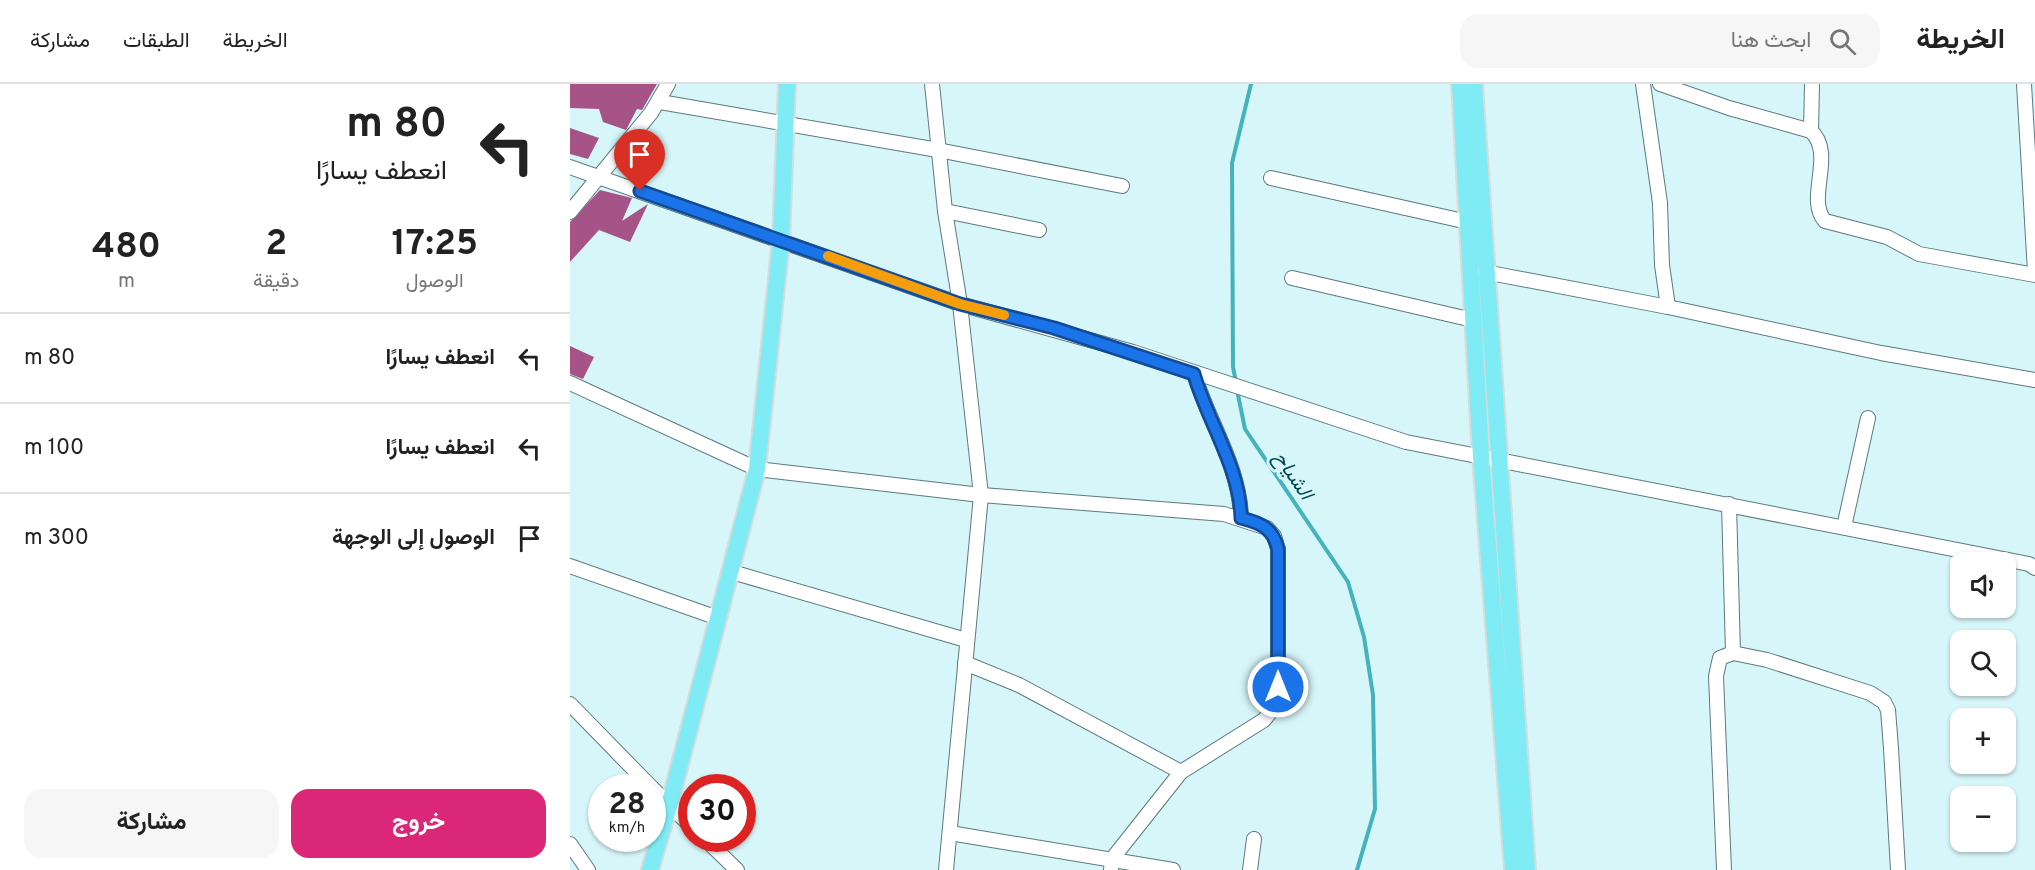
<!DOCTYPE html>
<html lang="ar">
<head>
<meta charset="utf-8">
<style>
	body { margin:0; font-family:Overpass,Vazirmatn,sans-serif; background:#f6f6f6; color:#222; direction:rtl; height:100vh; display:flex; flex-direction:column; font-size:22px; white-space:nowrap }
	* { box-sizing:border-box; margin:0 }
	p { font-size:20px; color:#767676 }
	.icon { flex:none; width:33px; height:33px; fill:none; stroke:currentColor; stroke-width:2; stroke-linecap:round; stroke-linejoin:round }
	.map { position:relative; flex:1; overflow:hidden; direction:ltr }
	.drawer { display:flex; flex-direction:column; background:#fff; width:570px }
	.drawer>* { flex:none }
	.guide { background:#fff; color:#222; overflow:hidden }
	.tools { position:absolute; left:1380px; top:468px; display:grid; gap:12px }
	.tools a { display:grid; place-items:center; width:66px; height:66px; border-radius:12px; background:#fff; box-shadow:0 2px 4px #0004; font-size:30px }
	.speed { position:absolute; left:18px; top:690px; display:flex; gap:12px; font-size:30px; font-weight:700; text-align:center }
	.speed>* { display:grid; place-content:center; width:78px; height:78px; border-radius:50%; background:#fff; box-shadow:0 2px 4px #0004; line-height:1 }
	.speed small { font-size:15px; font-weight:400 }
	.speed .limit { border:9px solid #d22; background:#fff; color:#111 }
	.pin { position:absolute; display:grid; place-items:center; width:51px; height:51px; color:#fff; margin:-62px -26px; border-radius:50% 50% 50% 0; rotate:-45deg; box-shadow:0 0 6px #0007 }
	.pin .icon { rotate:45deg }
	.me { position:absolute; width:66px; margin:-33px; rotate:0deg; stroke-linejoin:round; filter:drop-shadow(0 0 4px #0008) }
	.turn { display:flex; align-items:center; gap:21px; height:126px; padding:0 24px; font-size:27px }
	.turn .icon { width:78px; height:78px; stroke-width:2.5 }
	.turn b { display:block; font-size:42px; line-height:51px }
	.eta { display:flex; justify-content:space-evenly; align-items:center; height:102px; text-align:center }
	.eta b { font-size:36px; font-weight:700; line-height:42px }
	.button { display:flex; gap:12px; margin-top:auto; padding:12px 24px }
	.button a { flex:1; height:69px; border-radius:18px; background:#db2777; color:#fff; font-size:24px; font-weight:700; line-height:69px; text-align:center }
	.button a+a { background:#f6f6f6; color:#222 }
	ul { padding:0; list-style:none }
	li { display:flex; align-items:center; gap:18px; height:90px; padding:0 24px; border-top:2px solid #e0e0e0 }
	li div { flex:1 }
	li b { display:block; font-size:22px }
	li em { font-style:normal }
	header { display:flex; align-items:center; gap:36px; box-sizing:border-box; height:84px; padding:0 30px; background:#fff; border-bottom:2px solid #e0e0e0 }
	header strong { font-size:28px }
	nav { display:flex; gap:33px; margin-inline-start:auto; font-size:21px }
	.search { width:420px; height:54px; background:#f6f6f6; display:flex; align-items:center; gap:15px; box-sizing:border-box; padding:0 21px; border-radius:18px; color:#767676; font-size:22px }
	main { display:flex; flex:1; min-height:0 }
	.map>svg:first-child { display:block }
</style>
</head>
<body>
<header>
<strong>الخريطة</strong>
<div class="search"><svg class="icon" aria-label="search" viewBox="0 0 24 24"><circle cx="10" cy="10" r="6"/><path d="M15 15l6 6"/></svg>ابحث هنا</div>
<nav><a>الخريطة</a><a>الطبقات</a><a>مشاركة</a></nav>
</header>
<main>
<div class="map">
<svg width="1465" height="786" viewBox="0 0 1465 786">
	<rect width="100%" height="100%" fill="#d7f6fa"/>
	<g fill="none" stroke-linecap="round" stroke-linejoin="round">
		<g stroke="#44b3be" stroke-width="4">
			<polyline points="666,298 663,283 662,79 681,0"/>
			<polyline points="667,306 675,345 778,498 794,553 803,611 805,725 787,786"/>
		</g>
	</g>
	<g fill="#a65388">
		<polygon points="0,0 87,0 72,26 67,25 56,46 33,38 29,25 0,24"/>
		<polygon points="0,44 29,54 18,75 0,70"/>
		<polygon points="30,106 62,114 52,137 78,120 60,158 29,146 0,178 0,138"/>
		<polygon points="0,262 24,273 13,295 0,290"/>
	</g>
	<g fill="none" stroke-linecap="round" stroke-linejoin="round">
		<defs>
			<g id="minor">
				<polyline points="362,0 375,127 390,220 411,411 376,786"/>
				<polyline points="1073,0 1090,119 1092,181 1098,223 1311,269 1465,296"/>
				<path d="M1090,0L1159,24L1241,47C1266,70 1235,115 1255,137L1317,153L1349,170L1465,191"/>
				<polyline points="1454,0 1465,188"/>
				<polyline points="90,18 368,66 552,102"/>
				<polyline points="1241,47 1242,0"/>
				<polyline points="0,83 390,220 563,268 836,358 1459,480 1465,484"/>
				<polyline points="701,94 898,138"/>
				<polyline points="375,127 469,146"/>
				<polyline points="0,128 81,29 98,0"/>
				<polyline points="915,188 1098,223"/>
				<polyline points="722,194 903,236"/>
				<path d="M624,290C639,339 670,383 671,434"/>
				<polyline points="0,299 187,385 411,411 654,430 697,444 704,452 708,465 708,603 705,622 694,636 611,688 542,775 541,786"/>
				<polyline points="1159,420 1163,569"/>
				<polyline points="1274,443 1298,334"/>
				<polyline points="0,482 148,534"/>
				<polyline points="162,488 396,556"/>
				<polyline points="395,579 449,601 611,688"/>
				<polyline points="0,620 82,704"/>
				<polyline points="82,704 122,743"/>
				<polyline points="380,749 603,786"/>
				<polyline points="134,754 167,786"/>
				<polyline points="0,760 18,786"/>
				<polyline points="680,786 684,755"/>
				<polyline points="1154,786 1146,592 1150,574 1163,569 1197,576 1300,609 1314,618 1318,626 1321,664 1328,786"/>
			</g>
			<g id="major">
				<polyline points="890,0 911,372 943,786"/>
				<polyline points="904,0 957,786"/>
				<polyline points="80,786 99,722 187,385 211,156 217,0"/>
			</g>
		</defs>
		<use href="#minor" stroke="#5d797c" stroke-width="16"/>
		<use href="#major" stroke="#d9dbdb" stroke-width="20"/>
		<use href="#minor" stroke="#fff" stroke-width="14"/>
		<use href="#major" stroke="#7fecf5" stroke-width="16"/>
	</g>
	<g fill="none" stroke-linecap="round" stroke-linejoin="round">
		<defs>
			<path id="route" d="M70,107L390,220L484,244L624,290C638,339 670,383 671,434C691,439 703,444 708,465V603"/>
		</defs>
		<use href="#route" stroke="#114b97" stroke-width="15"/>
		<use href="#route" stroke="#1a73e8" stroke-width="10"/>
		<polyline stroke="#f59e0b" stroke-width="10" points="258,172 390,220 434,231"/>
	</g>
	<g text-anchor="middle" stroke-width="6" stroke-linejoin="round" paint-order="stroke">
		<g font-size="20" font-style="italic" fill="#01494f" stroke="#d7f6fa">
			<text transform="translate(724 391) rotate(56)" y="7">الشياح</text>
		</g>
	</g>
</svg>
<div class="tools">
<a><svg class="icon" aria-label="sound" viewBox="0 0 24 24"><path d="M4 9h4l5-4v14l-5-4H4zM17 9q2 3 0 6"/></svg></a>
<a><svg class="icon" aria-label="search" viewBox="0 0 24 24"><circle cx="10" cy="10" r="6"/><path d="M15 15l6 6"/></svg></a>
<a>+</a>
<a>−</a>
</div>
<div class="speed"><div>28<small>km/h</small></div><div class="limit">30</div></div>
<div class="pin" style="left:70px;top:107px;background:#d93025"><svg class="icon" aria-label="arrive" viewBox="0 0 24 24"><path d="M6 21V4h12l-3 4 3 4H6"/></svg></div>
<svg class="me" style="left:708px;top:603px" viewBox="-20 -20 40 40"><circle r="17" fill="#1a73e8" stroke="#fff" stroke-width="3"/><path d="M0-11L8 9 0 5-8 9z" fill="#fff"/></svg>
</div>
<section class="drawer">
<div class="guide">
<div class="turn"><svg class="icon" aria-label="left" viewBox="0 0 24 24"><path d="M17 20v-9H6M10 6l-5 5 5 5"/></svg><div><b>80 m</b>انعطف يسارًا</div></div>
</div>
<div class="eta">
<div><b>17:25</b><p>الوصول</p></div>
<div><b>2</b><p>دقيقة</p></div>
<div><b>480</b><p>m</p></div>
</div>
<ul>
<li><svg class="icon" aria-label="left" viewBox="0 0 24 24"><path d="M17 20v-9H6M10 6l-5 5 5 5"/></svg><div><b>انعطف يسارًا</b></div><em>80 m</em></li>
<li><svg class="icon" aria-label="left" viewBox="0 0 24 24"><path d="M17 20v-9H6M10 6l-5 5 5 5"/></svg><div><b>انعطف يسارًا</b></div><em>100 m</em></li>
<li><svg class="icon" aria-label="arrive" viewBox="0 0 24 24"><path d="M6 21V4h12l-3 4 3 4H6"/></svg><div><b>الوصول إلى الوجهة</b></div><em>300 m</em></li>
</ul>
<div class="button"><a>خروج</a><a>مشاركة</a></div>
</section>
</main>
</body>
</html>
